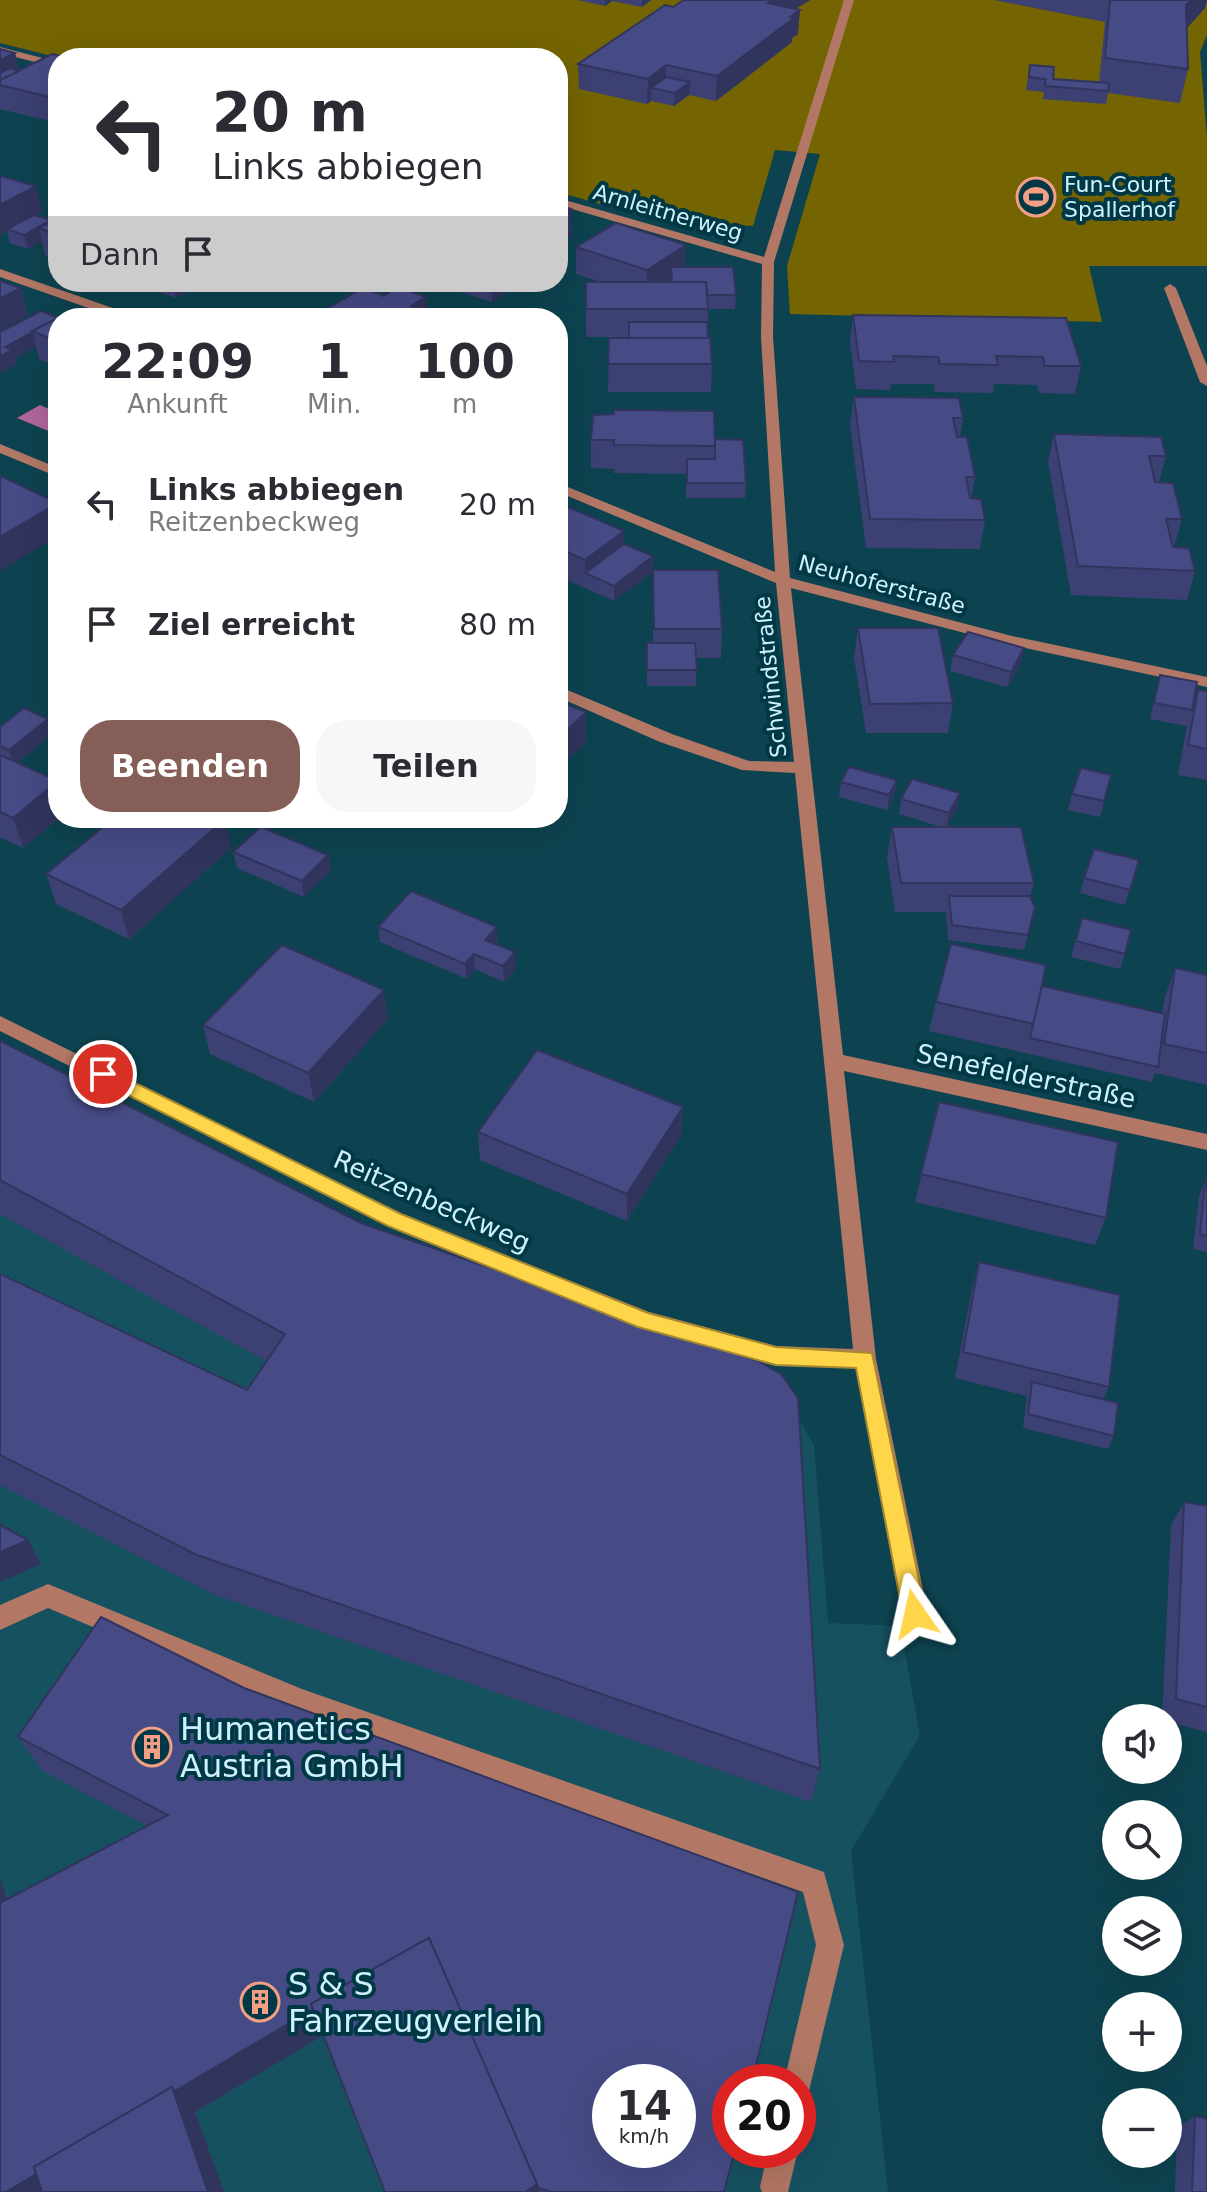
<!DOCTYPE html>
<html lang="de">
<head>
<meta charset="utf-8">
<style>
	body { margin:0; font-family:"DejaVu Sans",sans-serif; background:#f7f7f7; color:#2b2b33; height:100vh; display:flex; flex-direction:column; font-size:30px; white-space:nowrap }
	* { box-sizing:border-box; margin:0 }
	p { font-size:26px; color:#7c7c81 }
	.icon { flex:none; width:44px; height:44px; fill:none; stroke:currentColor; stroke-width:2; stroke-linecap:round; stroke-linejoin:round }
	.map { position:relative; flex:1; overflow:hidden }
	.drawer { position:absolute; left:48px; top:308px; width:520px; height:520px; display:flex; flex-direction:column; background:#fff; border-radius:32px; box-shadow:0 8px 32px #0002 }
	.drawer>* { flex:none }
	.top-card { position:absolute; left:48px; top:48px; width:520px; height:244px; border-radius:32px; box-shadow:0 8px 32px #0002; background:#fff; color:#2b2b33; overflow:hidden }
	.controls { position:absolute; left:1102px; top:1704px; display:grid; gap:16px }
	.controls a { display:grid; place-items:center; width:80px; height:80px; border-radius:50%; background:#fff; box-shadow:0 8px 32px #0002; font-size:40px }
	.speed { position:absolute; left:592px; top:2064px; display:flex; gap:16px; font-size:40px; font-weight:700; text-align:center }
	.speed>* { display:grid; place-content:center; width:104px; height:104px; border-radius:50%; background:#fff; box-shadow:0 8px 32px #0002; line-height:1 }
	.speed small { font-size:20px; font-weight:400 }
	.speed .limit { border:12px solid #d22; background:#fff; color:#111 }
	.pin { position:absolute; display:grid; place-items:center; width:68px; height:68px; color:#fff; margin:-34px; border:4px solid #fff; border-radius:50%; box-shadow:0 2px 8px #0007 }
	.me { position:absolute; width:88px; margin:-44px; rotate:349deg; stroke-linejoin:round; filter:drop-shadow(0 0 6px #0008) }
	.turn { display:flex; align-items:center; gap:28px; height:168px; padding:0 32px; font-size:36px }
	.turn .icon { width:104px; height:104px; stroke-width:2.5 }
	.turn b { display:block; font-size:56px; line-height:68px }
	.then { display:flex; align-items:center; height:76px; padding:0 32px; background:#0003; gap:16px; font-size:30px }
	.eta { display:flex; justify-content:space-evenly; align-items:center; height:136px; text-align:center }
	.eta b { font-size:48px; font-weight:700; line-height:56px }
	.cta { display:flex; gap:16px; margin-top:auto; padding:16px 32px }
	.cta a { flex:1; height:92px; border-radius:32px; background:#855f57; color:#fff; font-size:32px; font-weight:700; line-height:92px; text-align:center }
	.cta a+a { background:#f7f7f7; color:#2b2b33 }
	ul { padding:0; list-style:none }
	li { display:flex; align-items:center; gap:24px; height:120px; padding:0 32px }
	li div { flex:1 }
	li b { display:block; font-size:30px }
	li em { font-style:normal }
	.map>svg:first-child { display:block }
</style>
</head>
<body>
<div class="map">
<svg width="1207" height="2192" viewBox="0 0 1207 2192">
	<rect width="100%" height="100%" fill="#0d4350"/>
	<path fill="#165160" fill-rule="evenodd" d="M0,1050L379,1242L799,1419L814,1445L828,1623L900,1626L920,1735L851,1851L888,2192H0ZM610,2082H678V2150H610ZM730,2082H798V2150H730Z"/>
	<polygon fill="#746402" points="0,0 1207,0 1207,35 1200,52 1207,137 1207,266 1089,266 1102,322 790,314 787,266 820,154 775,150 753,226 659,221 558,192 558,58 60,58 0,43"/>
	<polygon fill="#af669a" points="40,405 58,413 58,435 17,418"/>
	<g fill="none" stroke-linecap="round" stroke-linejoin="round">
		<g fill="#b27765" fill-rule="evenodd">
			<polygon points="844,0 854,0 774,262 773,337 790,578 1012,636 1207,677 1207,687 1011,645 791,588 843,1055 1207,1134 1207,1150 844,1071 876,1359 928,1614 924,1622 915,1626 906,1622 902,1614 856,1368 776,1366 638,1328 387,1226 0,1031 0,1016 401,1214 649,1312 776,1346 853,1349 795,773 742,770 660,742 558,697 558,686 672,734 749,761 794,762 776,583 558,492 558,483 775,572 761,337 762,264 558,205 558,198 764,257"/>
			<polygon points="0,47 58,62 58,68 0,53"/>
			<polygon points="0,269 133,315 135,318 117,318 0,277"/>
			<polygon points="1170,284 1176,288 1207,366 1207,386 1200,382 1164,288"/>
			<polygon points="0,444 58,468 58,477 0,453"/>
			<polygon points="48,1584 302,1689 824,1872 844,1945 808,2095 798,2100 798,2082 784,2082 816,1945 803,1892 301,1715 48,1608 0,1630 0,1605"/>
			<polygon points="768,2150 798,2150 788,2192 762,2192 760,2187"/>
		</g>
	</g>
	<g fill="#3c4072">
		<polygon points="577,0 651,0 642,7 612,1 605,6"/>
		<polygon points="810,0 795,9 798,34 792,38 792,42 716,101 689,95 674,106 651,101 647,104 579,89 578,64 673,7"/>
		<polygon points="994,0 1207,0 1205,8 1187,28 1188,69 1180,103 1108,93 1106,104 1043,99 1044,92 1026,90 1030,65 1053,79 1099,82 1105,22"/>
		<polygon points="0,49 15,53 19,71 52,54 65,57 65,58 58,58 58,123 0,109"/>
		<polygon points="36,186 42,212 36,215 51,220 52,222 58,218 58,259 45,255 42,241 28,249 10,243 7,231 0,235"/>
		<polygon points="58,188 58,207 54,206 50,192"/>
		<polygon points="576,247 685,267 736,295 735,309 708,309 708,338 712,364 711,392 608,392 609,338 629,338 629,337 586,337 586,282 600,282 576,274"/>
		<polygon points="131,282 204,282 176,298"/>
		<polygon points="451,282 517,282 517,286 492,302 451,289"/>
		<polygon points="853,315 1081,366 1075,394 1039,393 1037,385 994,384 993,393 935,392 934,384 891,384 890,390 856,389 850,342"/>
		<polygon points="58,318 58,367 39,359 36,347 15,358 17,364 0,332"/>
		<polygon points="854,397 963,418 960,437 975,477 971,499 985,520 980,549 866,548 850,425"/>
		<polygon points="1054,434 1166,456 1159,482 1182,519 1174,547 1195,571 1187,600 1071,595 1048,462"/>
		<polygon points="715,439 746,483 745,498 686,498 686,474 614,473 614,469 591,468 591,440"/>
		<polygon points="558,514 624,531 624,544 653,556 652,572 614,601 558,576"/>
		<polygon points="653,570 722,629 721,658 696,658 696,686 647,686 647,643 653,643"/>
		<polygon points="858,628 953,703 948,733 866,733 854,657"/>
		<polygon points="953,655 1021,663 1007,687 950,671"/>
		<polygon points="1160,675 1193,703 1198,690 1207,691 1207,780 1178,775 1187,726 1150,719"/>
		<polygon points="0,727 52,734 17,763 59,818 23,848 0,837"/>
		<polygon points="1111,775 1100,817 1068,810 1072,794"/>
		<polygon points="897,780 894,796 887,810 839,797 841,782"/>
		<polygon points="901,799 957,808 947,827 1034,883 1030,896 1035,907 1024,950 948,940 946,912 895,912 887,857 892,827 941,827 899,814"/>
		<polygon points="231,848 129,939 56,904 46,874"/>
		<polygon points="233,852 328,855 331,871 304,897 237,868"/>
		<polygon points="1139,860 1125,905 1080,893 1084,878"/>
		<polygon points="1082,918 1125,954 1120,969 1071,957"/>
		<polygon points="378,927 498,942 496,944 516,968 504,982 475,969 467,979 380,942"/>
		<polygon points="1175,968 1207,975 1207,1085 1155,1073 1152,1082 929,1031 936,1002 1042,986 1162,1013 1165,997"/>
		<polygon points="388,1019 314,1102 210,1054 203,1025"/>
		<polygon points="0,1041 820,1769 811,1802 213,1594 0,1485 0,1274 247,1390 266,1361 0,1214"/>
		<polygon points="939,1102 1106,1218 1095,1245 915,1202"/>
		<polygon points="478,1132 681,1135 627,1221 480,1160"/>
		<polygon points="1205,1182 1207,1182 1207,1252 1193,1249 1199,1196"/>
		<polygon points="979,1262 1109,1387 1103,1399 1114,1436 1108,1449 1023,1428 1027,1396 955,1378 972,1289"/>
		<polygon points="1184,1502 1207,1506 1207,1732 1168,1722 1168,1718 1162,1718 1171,1526"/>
		<polygon points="101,1617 724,2192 385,2192 323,2035 195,2112 7,1899 147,1826 43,1771 18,1737"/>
		<polygon points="1195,2116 1207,2192 1175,2192 1177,2128"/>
	</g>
	<g fill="#31345d">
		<polygon points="605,0 612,0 612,1 605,6"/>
		<polygon points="642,0 651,0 642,7"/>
		<polygon points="773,0 810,0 766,27 768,3"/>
		<polygon points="1191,0 1207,0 1205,8 1179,37 1186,5"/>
		<polygon points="800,10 798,34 792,38 792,42 716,101 717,76"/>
		<polygon points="15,53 20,78 0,85 0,60"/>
		<polygon points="666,65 666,90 651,88 651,101 647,104 648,79"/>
		<polygon points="690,82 689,95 674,106 675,93"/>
		<polygon points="36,186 42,212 9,230 7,229 7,231 0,235 0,205"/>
		<polygon points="571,209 572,236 558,244 558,218"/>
		<polygon points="51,220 55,234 39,228 42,241 28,249 24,235"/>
		<polygon points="686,245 685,272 671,267 671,281 646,297 647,270"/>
		<polygon points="173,282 204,282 176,298"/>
		<polygon points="500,282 517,282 517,286 492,302 491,288"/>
		<polygon points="21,288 28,315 0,331 0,299"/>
		<polygon points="426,297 428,318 404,318 411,306"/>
		<polygon points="33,332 36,347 15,358 17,364 0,373 0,356 5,347"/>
		<polygon points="58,503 58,536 0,571 0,537"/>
		<polygon points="624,531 624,560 585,573 585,560"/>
		<polygon points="653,556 652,572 614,601 614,586"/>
		<polygon points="1024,648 1021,663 1007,687 1011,672"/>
		<polygon points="586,712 586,742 558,769 558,739"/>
		<polygon points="48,719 52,734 14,765 9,750"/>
		<polygon points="897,780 894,796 887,810 889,795"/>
		<polygon points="58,782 58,818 59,818 23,848 13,818"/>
		<polygon points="960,793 957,808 946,829 949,813"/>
		<polygon points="225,819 231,848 129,939 121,910"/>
		<polygon points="328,855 331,871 304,897 302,881"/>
		<polygon points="497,927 498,942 486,955 485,940"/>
		<polygon points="515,952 516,968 504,982 503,966"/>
		<polygon points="474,954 475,969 467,979 465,964"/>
		<polygon points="384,990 388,1019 314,1102 308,1073"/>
		<polygon points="683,1107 681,1135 627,1221 627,1194"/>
		<polygon points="28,1540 41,1564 0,1582 0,1552"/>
		<polygon points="0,1877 18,1936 0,1917"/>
		<polygon points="313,2009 327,2033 195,2112 224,2192 6,2192 172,2087"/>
		<polygon points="537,2184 539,2192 525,2192"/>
	</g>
	<g fill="#464b85" stroke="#31345d" stroke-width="2" fill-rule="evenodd">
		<polygon points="684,0 773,0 768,3 800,10 790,17 794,18 717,76 666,65 648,79 578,64 665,5 673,7"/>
		<polygon points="1110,0 1191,0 1186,5 1188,69 1105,58"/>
		<polygon points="0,49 15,53 0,60"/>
		<polygon points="52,54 65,57 58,58 58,99 0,85 0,80"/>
		<polygon points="1030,65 1054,67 1053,79 1109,83 1108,91 1045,86 1046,79 1029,77"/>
		<polygon points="10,68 19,71 0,80 0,73"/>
		<polygon points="666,77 690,82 675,93 651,88"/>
		<polygon points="0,176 36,186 0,205"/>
		<polygon points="58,188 58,194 50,192"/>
		<polygon points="558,205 571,209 558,218"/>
		<polygon points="34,215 51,220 24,235 7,229"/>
		<polygon points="58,218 58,235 39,228"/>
		<polygon points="616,223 686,245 647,270 576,247"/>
		<polygon points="671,267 733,267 736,295 707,295 706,282 672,282"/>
		<polygon points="0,281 21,288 0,299"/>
		<polygon points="473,282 500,282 491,288"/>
		<polygon points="586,282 706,282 708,309 586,309"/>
		<polygon points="398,287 426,297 411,306 419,309 404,318 311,318 363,288 384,296"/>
		<polygon points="78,308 102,318 58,318"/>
		<polygon points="41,311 59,318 5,347 13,350 0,356 0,332"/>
		<polygon points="853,315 1066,318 1081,366 1045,366 1043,357 996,356 998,365 940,364 938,357 893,356 894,362 859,361"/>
		<polygon points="58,318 58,342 32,331"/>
		<polygon points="629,322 707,322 708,338 629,338"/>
		<polygon points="609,338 710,338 712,364 608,364"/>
		<polygon points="854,397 959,398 963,418 953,418 957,437 967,437 975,477 966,477 970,498 981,499 985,520 870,519"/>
		<polygon points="614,410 714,411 715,446 614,445 614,440 591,440 593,415 614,414"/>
		<polygon points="1054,434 1161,437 1166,456 1149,456 1155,482 1173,483 1182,519 1166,519 1173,547 1189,548 1195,571 1078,566"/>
		<polygon points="715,439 743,440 746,483 687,483 687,459 715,459"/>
		<polygon points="0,476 58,503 0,537"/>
		<polygon points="568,507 624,531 585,560 558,548 558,514"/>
		<polygon points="624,544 653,556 614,586 585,573"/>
		<polygon points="653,570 718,570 722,629 654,629"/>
		<polygon points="858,628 938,628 953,703 870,704"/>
		<polygon points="968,632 1024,648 1011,672 953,655"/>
		<polygon points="647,643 695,643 697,670 647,670"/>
		<polygon points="1160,675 1197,682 1192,710 1154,703"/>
		<polygon points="1198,690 1207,691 1207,749 1188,745"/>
		<polygon points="558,701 586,712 558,739"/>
		<polygon points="24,708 48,719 9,750 0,746 0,727"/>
		<polygon points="0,755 58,781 13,818 0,812"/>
		<polygon points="849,767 897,780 889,795 841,782"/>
		<polygon points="1081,768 1111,775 1104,801 1072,794"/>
		<polygon points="912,779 960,793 949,813 901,799"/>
		<polygon points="114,818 223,818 225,819 121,910 46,874"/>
		<polygon points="261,827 328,855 302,881 233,852"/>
		<polygon points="892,827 1021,827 1034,883 901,883"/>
		<polygon points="1094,849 1139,860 1130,890 1084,878"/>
		<polygon points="411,891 497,927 485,940 515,952 503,966 474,954 465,964 378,927"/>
		<polygon points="949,896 1030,896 1035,907 1028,935 952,925"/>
		<polygon points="1082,918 1131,930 1125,954 1076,941"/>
		<polygon points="951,944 1046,965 1034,1024 936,1002"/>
		<polygon points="282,945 384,990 308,1073 203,1025"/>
		<polygon points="1175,968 1207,975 1207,1053 1164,1044"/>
		<polygon points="1042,986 1165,1014 1158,1067 1030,1038"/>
		<polygon points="0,1041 361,1223 758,1361 781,1374 798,1398 820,1769 197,1555 0,1455 0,1274 247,1390 285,1334 0,1180"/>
		<polygon points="537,1050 683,1107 627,1194 478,1132"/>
		<polygon points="939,1102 1118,1142 1106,1218 921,1174"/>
		<polygon points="1205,1182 1207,1182 1207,1236 1200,1234"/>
		<polygon points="979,1262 1120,1295 1109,1387 963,1352"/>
		<polygon points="1032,1382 1118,1403 1114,1436 1028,1414"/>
		<polygon points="1184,1502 1207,1506 1207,1707 1176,1699"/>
		<polygon points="0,1525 28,1540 0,1552"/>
		<path d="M101,1617L244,1688L798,1892L752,2082H730V2150H735L724,2192H552L538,2188L429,1938L311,2004L313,2009L175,2091L172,2087L34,2167L36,2174L6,2192H0V1903L168,1815L18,1737ZM610,2082H678V2150H610Z"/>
		<polygon points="429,1938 537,2184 525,2192 385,2192 311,2004"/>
		<polygon points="172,2087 208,2192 42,2192 34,2167"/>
		<polygon points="1195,2116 1207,2119 1207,2192 1192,2192"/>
	</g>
	<polygon fill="#ffd54a" stroke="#a68a30" stroke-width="2" points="103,1067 401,1214 648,1313 776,1347 872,1353 926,1614 923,1622 915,1625 907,1622 903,1614 856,1368 776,1365 638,1327 388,1226 96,1079 94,1074"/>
	<defs>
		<symbol id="stadium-ring" viewBox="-11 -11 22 22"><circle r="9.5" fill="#003845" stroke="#f39f84" stroke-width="1.5"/><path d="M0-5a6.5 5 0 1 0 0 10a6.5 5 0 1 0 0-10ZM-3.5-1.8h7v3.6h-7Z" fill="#f39f84"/></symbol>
		<symbol id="building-ring" viewBox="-11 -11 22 22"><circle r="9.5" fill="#003845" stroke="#f39f84" stroke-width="1.5"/><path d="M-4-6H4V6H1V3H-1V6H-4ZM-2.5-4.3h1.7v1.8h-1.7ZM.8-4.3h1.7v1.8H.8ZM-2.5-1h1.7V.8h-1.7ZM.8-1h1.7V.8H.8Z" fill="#f39f84"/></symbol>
	</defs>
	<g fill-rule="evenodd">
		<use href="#stadium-ring" x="1014" y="175" width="44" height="44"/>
		<use href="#building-ring" x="130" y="1725" width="44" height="44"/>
		<use href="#building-ring" x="238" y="1980" width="44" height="44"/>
	</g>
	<g text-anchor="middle" stroke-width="8" stroke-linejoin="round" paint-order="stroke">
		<g font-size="22" fill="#cff1fc" stroke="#003845" text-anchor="start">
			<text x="1064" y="192">Fun-Court<tspan x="1064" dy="25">Spallerhof</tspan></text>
		</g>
		<g font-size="22" fill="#cff1fc" stroke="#003845">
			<text transform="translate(668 212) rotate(16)" y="8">Arnleitnerweg</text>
			<text transform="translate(882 584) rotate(15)" y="8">Neuhoferstraße</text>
			<text transform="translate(770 677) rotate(-96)" y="8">Schwindstraße</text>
		</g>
		<g font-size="26" fill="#cff1fc" stroke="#003845">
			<text transform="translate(1026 1076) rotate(12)" y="9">Senefelderstraße</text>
			<text transform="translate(432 1201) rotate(24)" y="9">Reitzenbeckweg</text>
		</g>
		<g font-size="32" fill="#cff1fc" stroke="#003845" text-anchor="start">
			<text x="180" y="1740">Humanetics<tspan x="180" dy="37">Austria GmbH</tspan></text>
			<text x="288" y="1995">S &amp; S<tspan x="288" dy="37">Fahrzeugverleih</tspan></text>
		</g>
	</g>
</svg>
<div class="controls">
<a><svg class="icon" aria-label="sound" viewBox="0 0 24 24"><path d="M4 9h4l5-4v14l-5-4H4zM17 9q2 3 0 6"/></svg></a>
<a><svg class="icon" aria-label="search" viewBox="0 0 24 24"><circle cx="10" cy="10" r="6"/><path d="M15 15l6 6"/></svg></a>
<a><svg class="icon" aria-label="layers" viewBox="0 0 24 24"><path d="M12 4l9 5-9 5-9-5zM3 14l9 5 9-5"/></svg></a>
<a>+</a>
<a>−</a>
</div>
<div class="speed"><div>14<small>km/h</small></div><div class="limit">20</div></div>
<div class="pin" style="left:103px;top:1074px;background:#d93025"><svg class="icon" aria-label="arrive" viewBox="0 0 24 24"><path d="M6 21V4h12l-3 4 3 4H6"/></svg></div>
<svg class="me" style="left:915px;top:1614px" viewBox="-20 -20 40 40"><path d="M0-17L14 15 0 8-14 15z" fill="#ffd54a" stroke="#fff" stroke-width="4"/></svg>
<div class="top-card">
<div class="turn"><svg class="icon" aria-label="left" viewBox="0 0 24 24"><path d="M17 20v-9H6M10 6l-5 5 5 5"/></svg><div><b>20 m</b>Links abbiegen</div></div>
<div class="then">Dann<svg class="icon" aria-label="arrive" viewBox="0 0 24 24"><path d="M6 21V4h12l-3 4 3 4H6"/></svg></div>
</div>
<section class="drawer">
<div class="eta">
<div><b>22:09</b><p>Ankunft</p></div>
<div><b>1</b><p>Min.</p></div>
<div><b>100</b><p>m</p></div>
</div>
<ul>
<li><svg class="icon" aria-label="left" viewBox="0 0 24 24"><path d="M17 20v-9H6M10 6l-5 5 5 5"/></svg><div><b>Links abbiegen</b><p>Reitzenbeckweg</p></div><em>20 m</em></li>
<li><svg class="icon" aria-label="arrive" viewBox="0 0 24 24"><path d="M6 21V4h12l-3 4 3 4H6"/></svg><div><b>Ziel erreicht</b></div><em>80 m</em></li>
</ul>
<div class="cta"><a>Beenden</a><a>Teilen</a></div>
</section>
</div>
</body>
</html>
